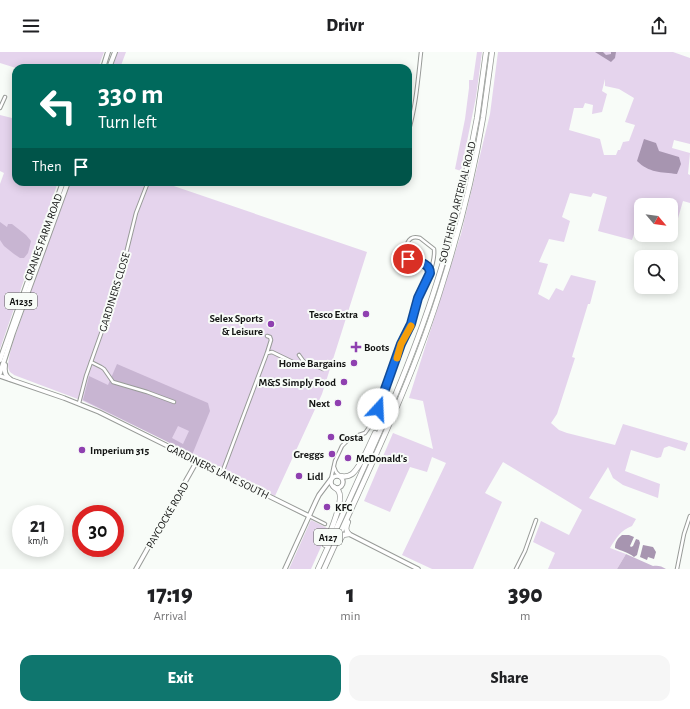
<!DOCTYPE html>
<html lang="en">
<head>
<meta charset="utf-8">
<style>
	body { margin:0; font-family:"Alegreya Sans",sans-serif; background:#f6f6f6; color:#202124; height:100vh; display:flex; flex-direction:column; font-size:15px; white-space:nowrap }
	* { box-sizing:border-box; margin:0 }
	p { font-size:13px; color:#757577 }
	.icon { flex:none; width:22px; height:22px; fill:none; stroke:currentColor; stroke-width:2; stroke-linecap:round; stroke-linejoin:round }
	.map { position:relative; height:517px; overflow:hidden }
	.drawer { display:flex; flex-direction:column; background:#fff; flex:1 }
	.drawer>* { flex:none }
	.guide { position:absolute; left:12px; top:12px; width:400px; height:122px; border-radius:12px; box-shadow:0 2px 10px #0003; background:#00695c; color:#fff; overflow:hidden }
	.needle { width:26px; rotate:119deg }
	.fabs { position:absolute; left:634px; top:146px; display:grid; gap:8px }
	.fabs a { display:grid; place-items:center; width:44px; height:44px; border-radius:8px; background:#fff; box-shadow:0 2px 10px #0003; font-size:20px }
	.speed { position:absolute; left:12px; top:453px; display:flex; gap:8px; font-size:20px; font-weight:700; text-align:center }
	.speed>* { display:grid; place-content:center; width:52px; height:52px; border-radius:50%; background:#fff; box-shadow:0 2px 10px #0003; line-height:1 }
	.speed small { font-size:10px; font-weight:400 }
	.speed .limit { border:6px solid #d22; background:#fff; color:#111 }
	.pin { position:absolute; display:grid; place-items:center; width:34px; height:34px; color:#fff; margin:-17px; border:2px solid #fff; border-radius:50%; box-shadow:0 1px 4px #0007 }
	.me { position:absolute; width:44px; margin:-22px; rotate:20deg; stroke-linejoin:round; filter:drop-shadow(0 0 3px #0008) }
	.turn { display:flex; align-items:center; gap:14px; height:84px; padding:0 20px; font-size:18px }
	.turn .icon { width:52px; height:52px; stroke-width:2.5 }
	.turn b { display:block; font-size:28px; line-height:34px }
	.then { display:flex; align-items:center; height:38px; padding:0 20px; background:#0003; gap:8px; font-size:15px }
	.eta { display:flex; justify-content:space-evenly; align-items:center; height:68px; text-align:center }
	.eta b { font-size:24px; font-weight:800; line-height:28px }
	.button { display:flex; gap:8px; margin-top:auto; padding:8px 20px }
	.button a { flex:1; height:46px; border-radius:12px; background:#0f766e; color:#fff; font-size:16px; font-weight:800; line-height:46px; text-align:center }
	.button a+a { background:#f6f6f6; color:#202124 }
	header { display:flex; justify-content:space-between; align-items:center; height:52px; padding:0 20px; background:#fff; font-size:18px; font-weight:800 }
	.map>svg:first-child { display:block }
</style>
</head>
<body>
<header><svg class="icon" aria-label="menu" viewBox="0 0 24 24"><path d="M4 6h16M4 12h16M4 18h16"/></svg>Drivr<svg class="icon" aria-label="share" viewBox="0 0 24 24"><path d="M12 15V3M7 8l5-5 5 5M5 13v7h14v-7"/></svg></header>
<div class="map">
<svg width="690" height="517" viewBox="0 0 690 517">
	<rect width="100%" height="100%" fill="#f8fcf8"/>
	<g fill="#e5d4ed" fill-rule="evenodd">
		<polygon points="0,0 104,0 98,16 16,16 0,11"/>
		<polygon points="117,0 126,0 120,16 112,16"/>
		<polygon points="477,0 482,0 476,45 461,119 455,117 465,67 469,36 469,28 473,28"/>
		<path d="M498,0H673L690,6V92L674,88L672,96L690,101L688,122L690,123V151L683,149L672,187L654,183H671V153H641V180L635,179L632,188L598,179L607,145L593,141L591,145L570,141L562,165L570,169L564,190L549,187L539,210L548,212L538,242L549,248L556,236L563,239L571,223L596,229L590,252H588L572,305L575,306L557,362L551,371L559,378L567,381L615,393L623,372L688,391L685,399L669,394L664,396L661,405L657,406L631,398L625,419L660,432L658,446L623,433L613,426L608,415L589,446L636,467L632,474C621,478 616,486 610,496L626,502L617,517H548L555,501L533,490L541,469L569,483L582,458L503,410L485,441L502,450L473,517H432L402,503L446,411L432,405L427,420L410,415L390,460L364,449L393,381L433,397L423,349L409,346L461,182L490,62ZM605,27V34L619,37L634,46L625,70L635,73L629,89L623,90L620,98H618L616,103H604L600,87L569,78L574,56H583L585,51L593,53L592,62L602,60L607,42L602,39Z"/>
		<polygon points="0,63 16,67 16,130 58,130 0,297 0,132 4,121 0,119"/>
		<path d="M70,130H162L367,200L322,342L275,444L164,388L83,349L14,323C12,321 10,321 9,318C6,312 12,294 14,287Z"/>
		<polygon points="311,468 329,477 311,517 289,517"/>
	</g>
	<g fill="#c8b5d2" fill-rule="evenodd">
		<polygon points="0,170 7,175 8,172 12,172 26,183 31,189 28,201 24,206 20,206 14,202 4,194 0,188"/>
		<path d="M117,312L208,351L210,359L192,403L168,390L83,348L89,324L108,333ZM178,374L189,379L183,392L172,386Z"/>
		<path d="M626,502L653,514C657,513 662,514 666,517H617Z"/>
	</g>
	<g fill="#a795b0">
		<polygon points="595,0 603,0 606,3 611,2 611,0 616,0 615,6 611,10"/>
		<path d="M644,87L656,91L659,99L679,105L681,112L677,122C661,120 649,121 637,109Z"/>
		<path d="M622,483H629L634,485L630,494L631,495L633,494L636,487L639,488L640,491L637,503L634,505C628,500 621,499 615,496C615,490 618,486 622,483Z"/>
		<polygon points="643,493 653,495 656,500 654,507 648,505 647,508 640,505"/>
	</g>
	<g fill="none" stroke-linecap="round" stroke-linejoin="round">
		<defs>
			<g id="minor">
				<polyline points="0,56 5,45"/>
				<path d="M408,81C416,55 418,27 421,0"/>
				<polyline points="267,301 271,288 270,285 267,284"/>
				<polyline points="91,310 101,315 104,317 113,330 147,340 174,350"/>
				<polyline points="304,310 312,312 323,317"/>
				<polyline points="79,351 86,324 118,234 136,161 148,130"/>
				<polyline points="334,415 336,420 340,424"/>
				<polyline points="222,421 267,301 272,300 301,314 304,310 299,303"/>
				<path d="M331,427L335,409L342,394L350,386L365,381L370,374L378,357L401,292L411,272L418,246L429,223C432,215 435,206 434,197L420,186C407,182 405,195 406,205C413,212 430,208 430,221"/>
				<polyline points="309,464 325,472"/>
				<polyline points="516,517 525,499 536,468"/>
				<polyline points="677,517 684,482 690,464"/>
			</g>
			<g id="tertiary">
				<polyline points="0,324 64,346 99,360 309,464"/>
				<circle cx="337" cy="430" r="6"/>
				<polyline points="349,482 418,517"/>
				<polyline points="136,517 197,409"/>
				<polyline points="285,517 316,449 319,443 331,427"/>
			</g>
			<g id="primary">
				<polyline points="103,16 108,0"/>
				<polyline points="109,16 115,0"/>
				<polyline points="0,308 63,130"/>
				<path d="M5,313C4,319 5,324 10,327"/>
				<polyline points="0,321 13,281 68,130"/>
			</g>
			<g id="trunk">
				<path d="M340,424C345,425 348,425 352,422C361,415 370,391 375,381"/>
				<path d="M340,488L343,483L349,482C345,478 346,475 348,470"/>
				<path d="M325,493C329,483 344,449 339,440C338,437 336,437 334,435"/>
				<path d="M318,517C360,423 406,329 437,230C454,176 467,121 477,66C480,44 483,22 486,0"/>
				<path d="M324,517C366,423 413,329 443,230C460,176 474,121 483,66C486,44 489,22 492,0"/>
			</g>
		</defs>
		<use href="#minor" stroke="#989b98" stroke-width="4.5"/>
		<use href="#tertiary" stroke="#989b98" stroke-width="5.5"/>
		<use href="#primary" stroke="#989b98" stroke-width="6"/>
		<use href="#trunk" stroke="#989b98" stroke-width="6"/>
		<use href="#minor" stroke="#fff" stroke-width="2.5"/>
		<use href="#tertiary" stroke="#fff" stroke-width="3.5"/>
		<use href="#primary" stroke="#fff" stroke-width="4"/>
		<use href="#trunk" stroke="#fff" stroke-width="4.5"/>
	</g>
	<g fill="none" stroke-linecap="round" stroke-linejoin="round">
		<defs>
			<path id="route" d="M378,357L401,292L411,272L418,246L430,221C430,210 416,210 408,207"/>
		</defs>
		<use href="#route" stroke="#114b97" stroke-width="10"/>
		<use href="#route" stroke="#1a73e8" stroke-width="7"/>
		<polyline stroke="#f59e0b" stroke-width="7" points="397,306 401,292 411,274"/>
	</g>
	<g fill="#8f40b0" stroke="#f8fcf8" stroke-width="1.5">
		<circle cx="366" cy="262" r="4"/>
		<circle cx="271" cy="272" r="4"/>
		<path d="M354 289h4v4h4v4h-4v4h-4v-4h-4v-4h4z"/>
		<circle cx="354" cy="311" r="4"/>
		<circle cx="344" cy="330" r="4"/>
		<circle cx="338" cy="351" r="4"/>
		<circle cx="331" cy="385" r="4"/>
		<circle cx="82" cy="398" r="4"/>
		<circle cx="332" cy="402" r="4"/>
		<circle cx="348" cy="406" r="4"/>
		<circle cx="299" cy="424" r="4"/>
		<circle cx="327" cy="455" r="4"/>
	</g>
	<g text-anchor="middle" stroke-width="4" stroke-linejoin="round" paint-order="stroke">
		<g fill="#f8fcf8" stroke="#585a58" stroke-width="1">
			<rect x="5" y="241" width="32" height="16" rx="3"/>
			<rect x="314" y="477" width="28" height="16" rx="3"/>
		</g>
		<g font-size="10" font-weight="bold" fill="#131413">
			<text x="21" y="253">A1235</text>
			<text x="328" y="489">A127</text>
		</g>
		<g font-size="11" fill="#131413" stroke="#f8fcf8">
			<text transform="translate(457 150) rotate(-76)" y="4">SOUTHEND ARTERIAL ROAD</text>
			<text transform="translate(43 185) rotate(-70)" y="4">CRANES FARM ROAD</text>
			<text transform="translate(114 240) rotate(-73)" y="4">GARDINERS CLOSE</text>
			<text transform="translate(218 419) rotate(26)" y="4">GARDINERS LANE SOUTH</text>
			<text transform="translate(167 463) rotate(-60)" y="4">PAYCOCKE ROAD</text>
		</g>
		<g font-size="11" font-weight="bold" fill="#131413" stroke="#f8fcf8" text-anchor="end">
			<text x="358" y="266">Tesco Extra</text>
			<text x="263" y="270">Selex Sports<tspan x="263" dy="13">&amp; Leisure</tspan></text>
			<text x="364" y="299" text-anchor="start">Boots</text>
			<text x="346" y="315">Home Bargains</text>
			<text x="336" y="334">M&amp;S Simply Food</text>
			<text x="330" y="355">Next</text>
			<text x="339" y="389" text-anchor="start">Costa</text>
			<text x="90" y="402" text-anchor="start">Imperium 315</text>
			<text x="324" y="406">Greggs</text>
			<text x="356" y="410" text-anchor="start">McDonald's</text>
			<text x="307" y="428" text-anchor="start">Lidl</text>
			<text x="335" y="459" text-anchor="start">KFC</text>
		</g>
	</g>
</svg>
<div class="fabs">
<a><svg class="needle" viewBox="-14 -14 28 28"><path d="M0-13l5 13h-10z" fill="#e53935"/><path d="M0 13l5-13h-10z" fill="#757577"/></svg></a>
<a><svg class="icon" aria-label="search" viewBox="0 0 24 24"><circle cx="10" cy="10" r="6"/><path d="M15 15l6 6"/></svg></a>
</div>
<div class="speed"><div>21<small>km/h</small></div><div class="limit">30</div></div>
<div class="pin" style="left:408px;top:207px;background:#d93025"><svg class="icon" aria-label="arrive" viewBox="0 0 24 24"><path d="M6 21V4h12l-3 4 3 4H6"/></svg></div>
<svg class="me" style="left:378px;top:357px" viewBox="-20 -20 40 40"><circle r="19" fill="#fff"/><path d="M0-13L10 11 0 6-10 11z" fill="#1a73e8"/></svg>
<div class="guide">
<div class="turn"><svg class="icon" aria-label="left" viewBox="0 0 24 24"><path d="M17 20v-9H6M10 6l-5 5 5 5"/></svg><div><b>330 m</b>Turn left</div></div>
<div class="then">Then<svg class="icon" aria-label="arrive" viewBox="0 0 24 24"><path d="M6 21V4h12l-3 4 3 4H6"/></svg></div>
</div>
</div>
<section class="drawer">
<div class="eta">
<div><b>17:19</b><p>Arrival</p></div>
<div><b>1</b><p>min</p></div>
<div><b>390</b><p>m</p></div>
</div>
<div class="button"><a>Exit</a><a>Share</a></div>
</section>
</body>
</html>
